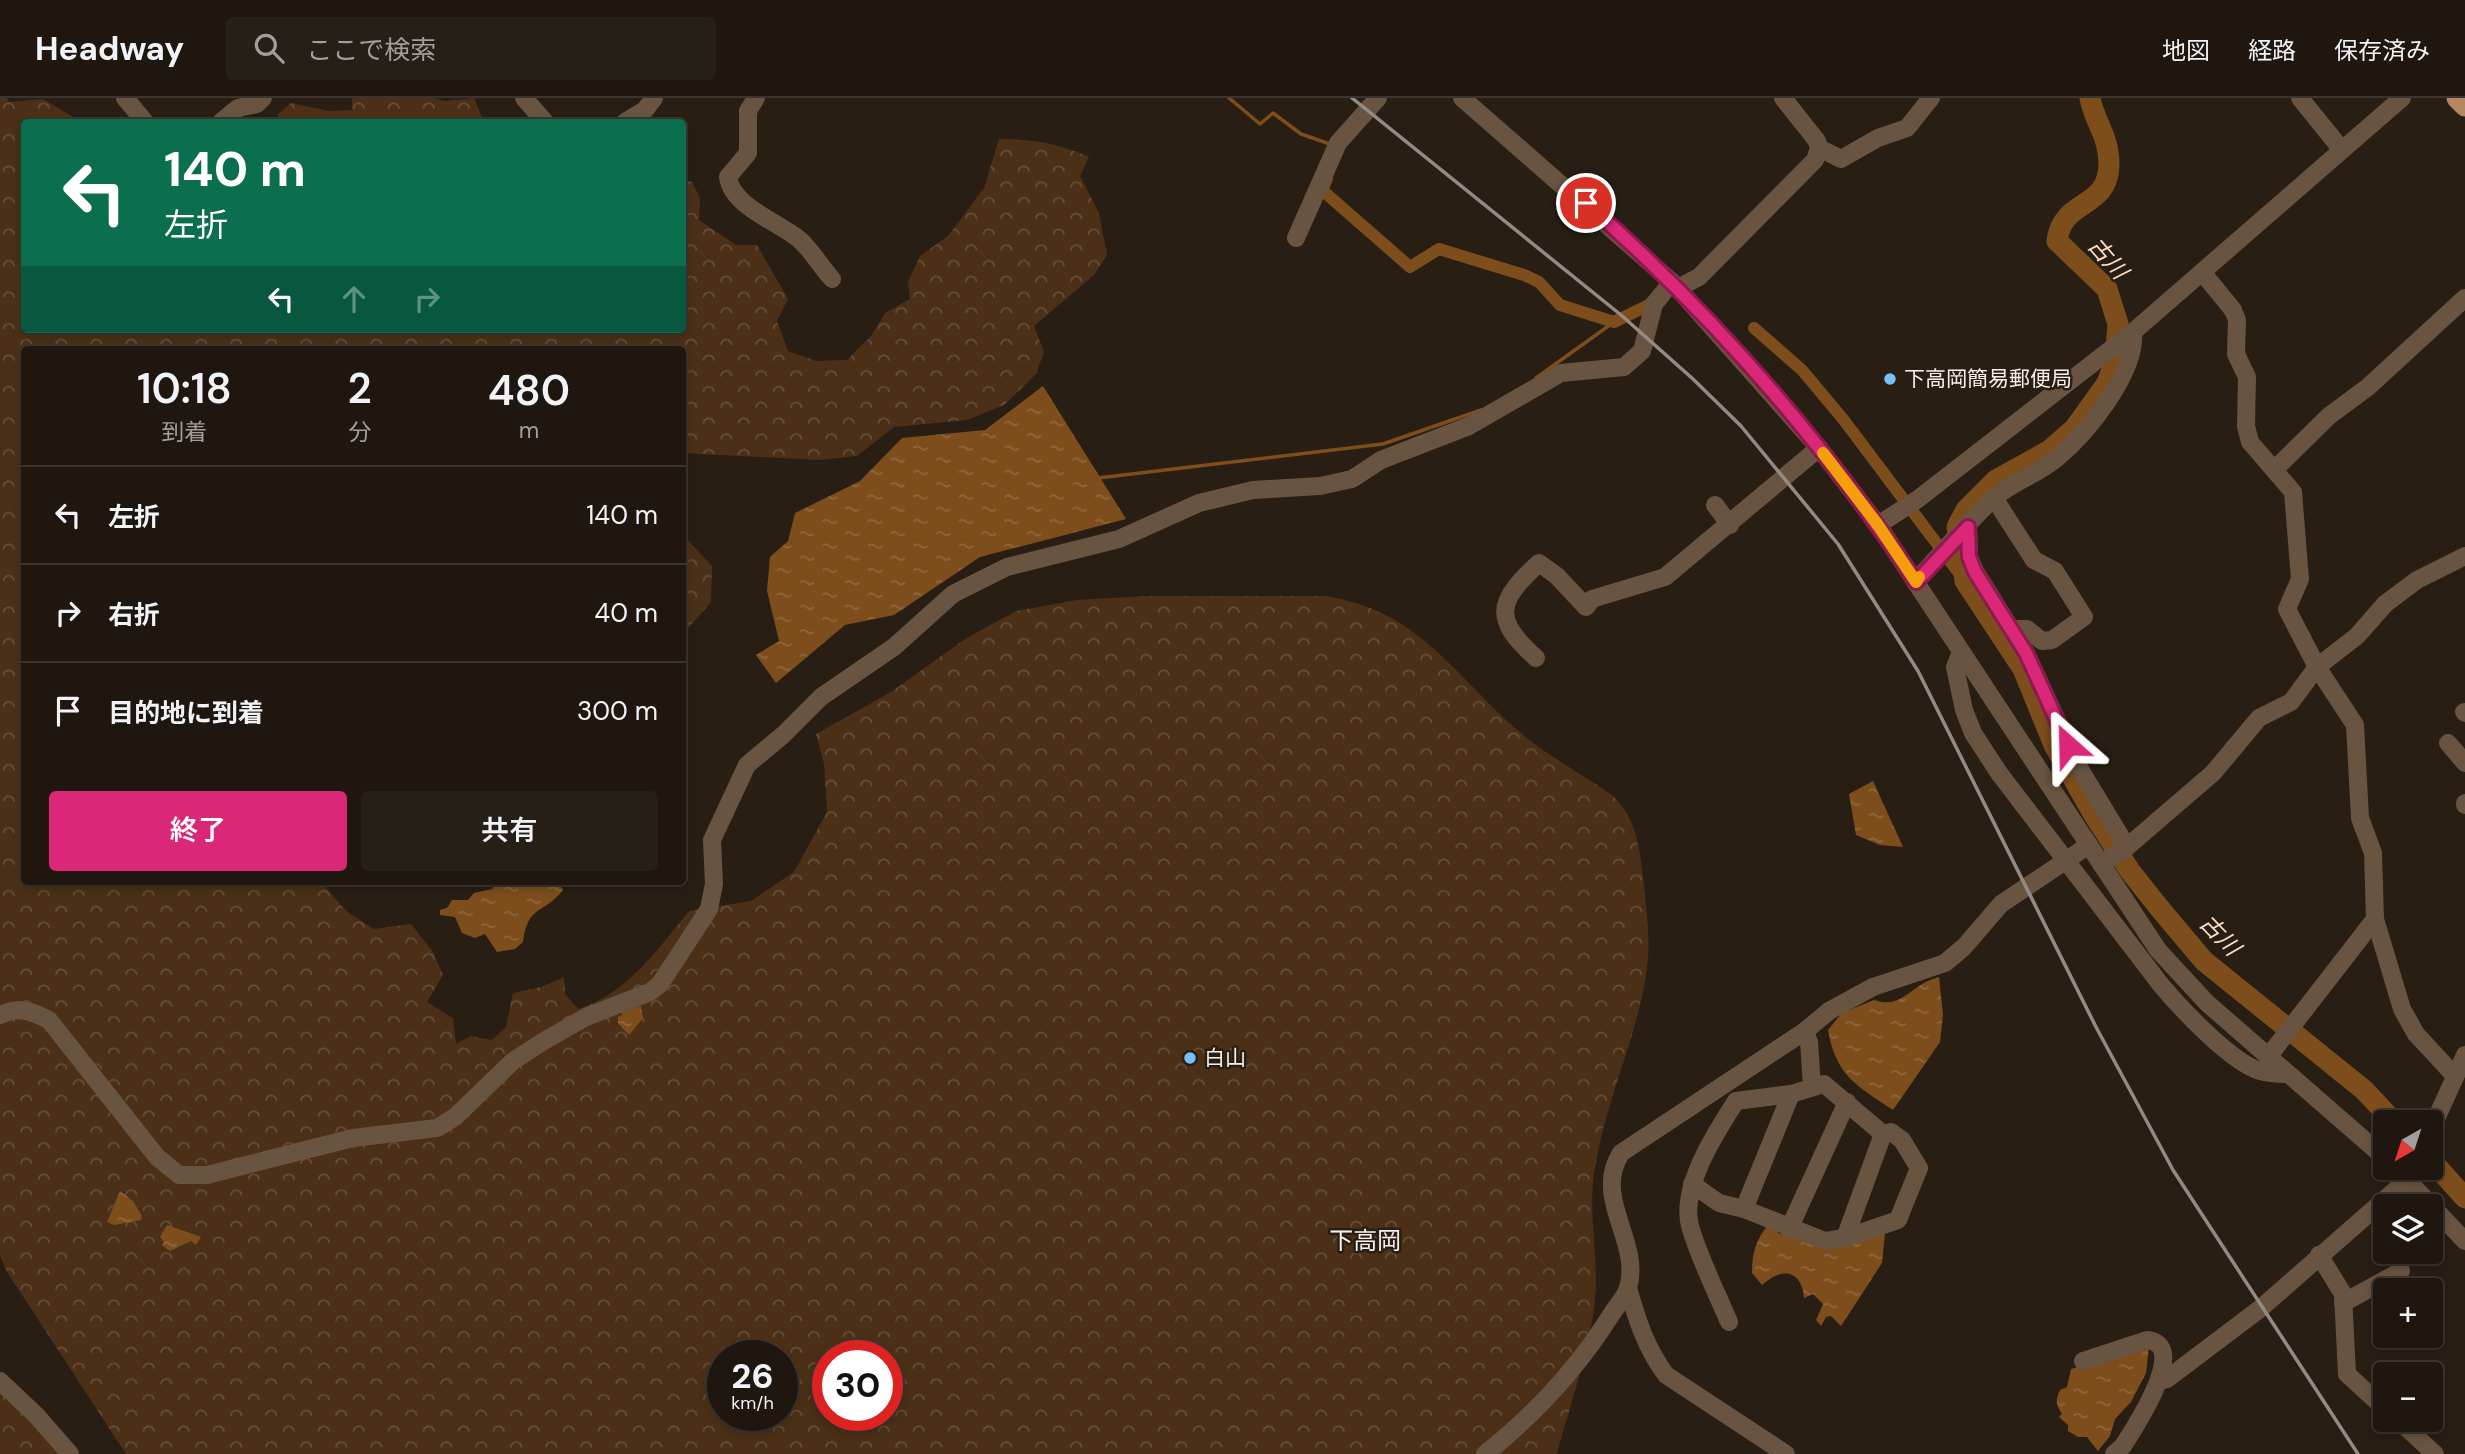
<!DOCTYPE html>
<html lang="ja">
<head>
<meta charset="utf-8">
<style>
	body { margin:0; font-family:"DM Sans","Noto Sans JP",sans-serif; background:#261f18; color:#f1f3f6; height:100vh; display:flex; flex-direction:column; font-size:26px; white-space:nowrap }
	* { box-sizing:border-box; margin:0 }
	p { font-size:23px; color:#a19f9e }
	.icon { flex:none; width:38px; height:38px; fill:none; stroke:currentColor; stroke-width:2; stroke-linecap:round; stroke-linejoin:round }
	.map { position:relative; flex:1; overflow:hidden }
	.panel { position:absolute; left:21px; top:248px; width:665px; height:539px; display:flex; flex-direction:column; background:#1e160f; border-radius:7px; box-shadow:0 4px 10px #0003,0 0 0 2px #3c352f }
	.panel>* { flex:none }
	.hud { position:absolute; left:21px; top:21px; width:665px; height:214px; border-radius:7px; box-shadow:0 4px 10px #0003,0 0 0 2px #3c352f; background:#0b6e4f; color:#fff; overflow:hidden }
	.needle { width:46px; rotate:219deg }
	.buttons { position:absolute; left:2373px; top:1012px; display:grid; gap:14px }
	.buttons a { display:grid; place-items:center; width:70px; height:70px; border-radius:7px; background:#1e160f; box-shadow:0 4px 10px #0003,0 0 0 2px #3c352f; font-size:35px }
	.speed { position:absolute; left:707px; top:1242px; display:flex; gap:14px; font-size:35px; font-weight:700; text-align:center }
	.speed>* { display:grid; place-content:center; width:91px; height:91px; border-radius:50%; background:#1e160f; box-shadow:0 4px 10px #0003,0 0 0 2px #3c352f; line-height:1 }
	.speed small { font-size:18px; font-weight:400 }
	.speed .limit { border:10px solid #d22; background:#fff; color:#111 }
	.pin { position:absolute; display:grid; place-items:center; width:60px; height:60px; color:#fff; margin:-30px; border:4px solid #fff; border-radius:50%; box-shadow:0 2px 7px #0007 }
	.me { position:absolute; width:77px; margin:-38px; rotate:335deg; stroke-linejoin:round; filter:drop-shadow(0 0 5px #0008) }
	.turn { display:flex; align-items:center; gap:24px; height:147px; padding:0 28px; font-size:32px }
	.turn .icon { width:91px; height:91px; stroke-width:2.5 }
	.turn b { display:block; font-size:49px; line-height:60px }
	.lanes { display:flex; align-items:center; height:66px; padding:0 28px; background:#0003; justify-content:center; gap:35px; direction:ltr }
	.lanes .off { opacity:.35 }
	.eta { display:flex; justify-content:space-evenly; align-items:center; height:119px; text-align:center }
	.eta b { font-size:42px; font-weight:600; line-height:49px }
	.action { display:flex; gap:14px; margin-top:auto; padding:14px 28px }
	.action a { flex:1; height:80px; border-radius:7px; background:#db2777; color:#fff; font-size:28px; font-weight:600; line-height:80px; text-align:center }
	.action a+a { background:#261f18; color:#f1f3f6 }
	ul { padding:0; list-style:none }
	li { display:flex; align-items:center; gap:21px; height:98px; padding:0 28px; border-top:2px solid #3c352f }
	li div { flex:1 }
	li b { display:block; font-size:26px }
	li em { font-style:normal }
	header { display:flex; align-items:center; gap:42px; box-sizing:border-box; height:98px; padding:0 35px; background:#1e160f; border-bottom:2px solid #3c352f }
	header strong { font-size:33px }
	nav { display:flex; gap:38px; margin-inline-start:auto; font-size:24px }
	.search { width:490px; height:63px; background:#261f18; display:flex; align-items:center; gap:18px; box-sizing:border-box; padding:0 24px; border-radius:7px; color:#a19f9e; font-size:26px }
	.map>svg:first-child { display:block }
</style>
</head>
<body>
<header>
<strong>Headway</strong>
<div class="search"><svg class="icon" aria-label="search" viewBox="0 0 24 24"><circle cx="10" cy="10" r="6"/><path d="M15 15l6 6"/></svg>ここで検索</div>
<nav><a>地図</a><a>経路</a><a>保存済み</a></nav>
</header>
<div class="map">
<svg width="2465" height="1356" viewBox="0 0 2465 1356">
	<defs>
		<pattern id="forest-crowns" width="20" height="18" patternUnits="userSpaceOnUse" patternTransform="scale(1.75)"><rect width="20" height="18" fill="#4b3017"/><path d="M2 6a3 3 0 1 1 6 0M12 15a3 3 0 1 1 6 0" fill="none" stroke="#664e39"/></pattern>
		<pattern id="water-ripples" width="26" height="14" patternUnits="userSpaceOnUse" patternTransform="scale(1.75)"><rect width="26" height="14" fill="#7d4e1c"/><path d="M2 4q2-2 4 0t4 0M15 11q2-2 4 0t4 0" fill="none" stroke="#90683d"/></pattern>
	</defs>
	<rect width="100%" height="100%" fill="#281e14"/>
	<g fill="url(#forest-crowns)" fill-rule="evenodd">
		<path d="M0,0H7L9,4L43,1L75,20L74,24H24V231H682L683,81L692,84L700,100L699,122L736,147H757L788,201L777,223L788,253L816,263L847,262L871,238L885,215L910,201L908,184L920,158L948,138L984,90L999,41C1033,41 1058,45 1089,59L1080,78L1099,115L1107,157L1094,177L1034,228L1044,254L1036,276L1004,307L967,322L894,329L857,358L818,362L683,355L682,252H24V784H321L347,814L374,831L411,826L433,854L443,877L427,904L453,920L456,946L471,938L492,942L506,929L513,895L541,889L564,879L565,896L578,911C627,896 658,851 689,813L751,803L794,774L827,714L824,666L816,636L891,594L965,541L1016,513L1077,502L1147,498H1325C1417,512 1451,573 1515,630C1544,656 1581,675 1613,698C1635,719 1640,749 1643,780C1646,810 1651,840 1647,870C1638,938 1606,1001 1595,1069C1587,1114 1599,1157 1595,1201C1590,1253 1570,1306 1557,1356H126L7,1174L0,1158ZM723,1258H782V1318H723ZM828,1258H887V1318H828Z"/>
		<polygon points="352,0 434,0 445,3 474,0 484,24 277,24 278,16 291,5 329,13 352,12"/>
		<polygon points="683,437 712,468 711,504 683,536"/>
		<polygon points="0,1295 6,1298 62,1356 0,1356"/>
	</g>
	<g fill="url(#water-ripples)">
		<polygon points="1043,288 1126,421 980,459 894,517 845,527 776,585 756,557 779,543 767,493 770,459 788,443 795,415 860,383 902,340 985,332"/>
		<polygon points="1873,683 1903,749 1880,747 1856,737 1849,696"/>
		<path d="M497,784H558L563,792C542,818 528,806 523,844L515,851L497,854L485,836L475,840L462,835L455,819L440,817V812L447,810L452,802H468L474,795L492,791Z"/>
		<path d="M1939,879L1943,917L1940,944L1893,1012C1857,988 1836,978 1828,932L1842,915L1874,902C1903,912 1909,887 1939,879Z"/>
		<polygon points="622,905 630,911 641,908 643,920 629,937 618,925 618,919 622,917"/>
		<polygon points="120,1093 133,1103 142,1118 141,1122 114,1127 107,1124"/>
		<path d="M1769,1126L1778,1135L1829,1148L1885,1135L1882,1165L1841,1228L1831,1218L1826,1219L1821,1228L1816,1222L1823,1206L1813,1196L1804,1200C1802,1171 1781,1169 1762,1187L1752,1175C1752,1155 1756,1141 1769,1126Z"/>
		<polygon points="167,1127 201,1139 196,1147 191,1143 170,1153 162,1147 164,1144 160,1139"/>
		<path d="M2149,1248L2146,1275L2131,1304L2115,1321L2110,1338L2098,1353L2087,1339H2078L2068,1333V1327L2059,1319L2062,1316C2056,1307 2055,1302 2060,1292L2067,1289L2071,1271Z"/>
	</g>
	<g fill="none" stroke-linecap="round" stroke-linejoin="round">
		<g stroke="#7d4e1c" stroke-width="3.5">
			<polyline points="1229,0 1260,26 1273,15 1301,36 1330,46"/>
			<polyline points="1536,280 1614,224"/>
			<polyline points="1098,380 1383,346 1481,312"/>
		</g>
		<g stroke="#7d4e1c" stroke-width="12">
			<polyline points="1327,81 1322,92 1410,169 1439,151 1524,177 1539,184 1560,207 1614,224 1649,207"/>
			<polyline points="1754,230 1802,272 1843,321 1965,483"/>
		</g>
		<g stroke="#7d4e1c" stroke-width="21">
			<path d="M2090,0C2095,26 2109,37 2109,67C2108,112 2062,100 2057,143L2107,191L2118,226L2115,264L2107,285L2074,331L2050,352L1996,382L1966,412L1957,429L1965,483L2023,571L2054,647L2094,717L2130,773L2161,812L2204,863L2364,992L2394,1024"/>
			<polyline points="2431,1062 2465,1100"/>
		</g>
		<g stroke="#695441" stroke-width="18">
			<polyline points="125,0 145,24"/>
			<polyline points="524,0 545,24"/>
			<path d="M756,0L748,13V55L728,79C732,109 779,124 800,142C812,153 821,169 832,181"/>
			<polyline points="1462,0 1672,184 1819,350 1878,427 2158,852 2207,905 2385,1060"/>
			<polyline points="2300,0 2342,52"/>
			<polyline points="221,24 238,10 257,6 263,0"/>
			<polyline points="625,24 645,12 654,0"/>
			<polyline points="1819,50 1841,61 1878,40 1907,30 1931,0"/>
			<polyline points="1296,140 1338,45 1378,0"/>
			<polyline points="2202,174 2233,212 2237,222 2236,256 2247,279 2246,328 2250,344 2293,394 2300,481 2287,511 2317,569 2355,627 2360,720 2373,755 2375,821 2402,911 2416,936 2454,977"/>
			<polyline points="1678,190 1699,179 1815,62 1819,50 1817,43 1783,0"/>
			<polyline points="2274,372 2329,318 2368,289 2465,200"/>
			<polyline points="1994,400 2034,462 2055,473 2084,519 2052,542 2042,543 2027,531 2011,531"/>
			<polyline points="1715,407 1730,427"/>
			<polyline points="1878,427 1918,401 2133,234 2402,0"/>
			<polyline points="1968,429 1969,459 1975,473 2026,555 2078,668 2127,749"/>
			<path d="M1915,484C1941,456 1966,426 1993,401C2012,384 2038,376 2057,360C2087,335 2137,274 2133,234"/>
			<path d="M1961,554L1955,569L1964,612L1973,635L1999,675L2161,887C2181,911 2231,964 2260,973C2269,976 2279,976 2288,976"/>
			<path d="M1536,560C1493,521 1496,504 1539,465L1557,478L1586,509L1592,501L1665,479L1819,350"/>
			<polyline points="2464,614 2465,615"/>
			<polyline points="2448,645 2465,665"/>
			<polyline points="2465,705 2465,707"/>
			<polyline points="2101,766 2127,749 2213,675 2259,620 2291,604 2317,569 2357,538 2385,506 2417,482 2465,458"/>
			<path d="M0,917C19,908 31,913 49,922L157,1059L179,1077H207L353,1040L437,1030L455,1019L513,963L544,943L586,919L650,894L660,886L709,811L714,786L712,742L747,667L783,637L821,599L894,549L953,496L1007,469L1119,441L1199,405L1253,392L1320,388L1352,381L1381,362L1469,328L1561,275L1624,269L1642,253L1654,206L1672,184"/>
			<polyline points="1805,933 1809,944 1812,988"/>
			<polyline points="2268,959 2375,821"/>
			<polyline points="2431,1032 2465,957"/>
			<polyline points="2395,1069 2465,1143"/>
			<path d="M1692,1086L1719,1105L1744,1111L1825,1143L1848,1139L1898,1122L1919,1070L1902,1042L1891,1034L1883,1036L1824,986L1791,996L1736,1003C1716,1034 1680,1089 1690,1128C1699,1160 1716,1193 1729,1224"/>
			<polyline points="1744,1111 1791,996"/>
			<polyline points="1789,1131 1847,1004"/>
			<polyline points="1845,1140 1883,1036"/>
			<polyline points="2319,1157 2343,1196 2347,1276 2385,1311"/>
			<path d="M1628,1190C1637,1222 1646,1250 1666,1277L1786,1356"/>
			<polyline points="2343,1205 2401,1173"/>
			<path d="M2083,1263L2147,1242C2191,1246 2133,1332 2123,1348L2114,1356"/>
			<polyline points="0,1283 36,1317 70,1356"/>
			<polyline points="2159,1283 2167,1281 2261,1210 2408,1081 2414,1069"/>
			<polyline points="2397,1321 2435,1356"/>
			<path d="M1485,1356C1534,1317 1577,1271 1611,1217C1616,1209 1625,1199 1628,1190C1642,1144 1592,1100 1621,1055L1805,933L1829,913L1873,889L1945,865L1964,849L2001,806L2089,747"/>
		</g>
		<polyline stroke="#b2875f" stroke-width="21" points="2457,0 2465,8"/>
		<polyline stroke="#938a83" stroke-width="3.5" points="1352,0 1621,217 1693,281 1741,328 1838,446 1918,573 2096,929 2173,1072 2358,1356"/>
	</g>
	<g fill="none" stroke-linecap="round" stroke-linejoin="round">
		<defs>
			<path id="route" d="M1586,105C1711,215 1824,344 1916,484L1968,429L1969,459L1975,474L2026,555L2068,647"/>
		</defs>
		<use href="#route" stroke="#8e194d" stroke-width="18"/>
		<use href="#route" stroke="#db2777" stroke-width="12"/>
		<polyline stroke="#f59e0b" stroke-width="12" points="1823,355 1878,427 1916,484 1919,479"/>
	</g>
	<g fill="#78bff7" stroke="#281e14" stroke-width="2.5">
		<circle cx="1890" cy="281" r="7"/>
		<circle cx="1190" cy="960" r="7"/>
	</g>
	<g text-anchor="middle" stroke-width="5" stroke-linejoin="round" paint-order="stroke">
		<g font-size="21" fill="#f8f0ea" stroke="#281e14" text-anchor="start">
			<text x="1904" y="288">下高岡簡易郵便局</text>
			<text x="1204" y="967">白山</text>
		</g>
		<g font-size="23" font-style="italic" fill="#fcdec4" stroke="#281e14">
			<text transform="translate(2108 160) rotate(49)" y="8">古川</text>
			<text transform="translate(2220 837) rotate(46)" y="8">古川</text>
		</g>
		<g font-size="24" fill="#f8f0ea" stroke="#281e14">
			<text x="1365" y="1151">下高岡</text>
		</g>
	</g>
</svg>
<div class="buttons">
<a><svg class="needle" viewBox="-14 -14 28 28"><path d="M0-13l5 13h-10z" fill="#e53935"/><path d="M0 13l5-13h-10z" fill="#a19f9e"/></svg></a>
<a><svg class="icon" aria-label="layers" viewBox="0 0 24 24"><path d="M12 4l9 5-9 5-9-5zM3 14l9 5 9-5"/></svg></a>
<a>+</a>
<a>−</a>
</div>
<div class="speed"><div>26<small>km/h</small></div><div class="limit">30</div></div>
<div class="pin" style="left:1586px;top:105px;background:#d93025"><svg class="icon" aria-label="arrive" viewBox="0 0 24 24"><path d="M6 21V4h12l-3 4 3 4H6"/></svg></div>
<svg class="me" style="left:2068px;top:647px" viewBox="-20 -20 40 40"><path d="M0-17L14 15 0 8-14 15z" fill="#db2777" stroke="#fff" stroke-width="4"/></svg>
<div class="hud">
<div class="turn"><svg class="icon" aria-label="left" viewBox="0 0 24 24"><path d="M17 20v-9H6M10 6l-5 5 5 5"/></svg><div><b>140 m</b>左折</div></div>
<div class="lanes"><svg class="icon" aria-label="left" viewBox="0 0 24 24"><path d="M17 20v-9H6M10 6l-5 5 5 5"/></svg><svg class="icon off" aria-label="ahead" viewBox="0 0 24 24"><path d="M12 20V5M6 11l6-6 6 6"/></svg><svg class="icon off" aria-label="right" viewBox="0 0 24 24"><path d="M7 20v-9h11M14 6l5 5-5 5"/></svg></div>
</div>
<section class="panel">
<div class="eta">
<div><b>10:18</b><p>到着</p></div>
<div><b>2</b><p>分</p></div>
<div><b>480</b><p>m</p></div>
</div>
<ul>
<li><svg class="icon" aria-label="left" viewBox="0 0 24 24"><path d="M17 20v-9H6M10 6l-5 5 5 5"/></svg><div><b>左折</b></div><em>140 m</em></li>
<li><svg class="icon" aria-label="right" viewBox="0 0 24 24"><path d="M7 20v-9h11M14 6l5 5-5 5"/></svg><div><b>右折</b></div><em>40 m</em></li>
<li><svg class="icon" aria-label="arrive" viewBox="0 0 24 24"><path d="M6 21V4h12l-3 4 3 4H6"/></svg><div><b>目的地に到着</b></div><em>300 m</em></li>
</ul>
<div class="action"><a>終了</a><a>共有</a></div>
</section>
</div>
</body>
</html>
